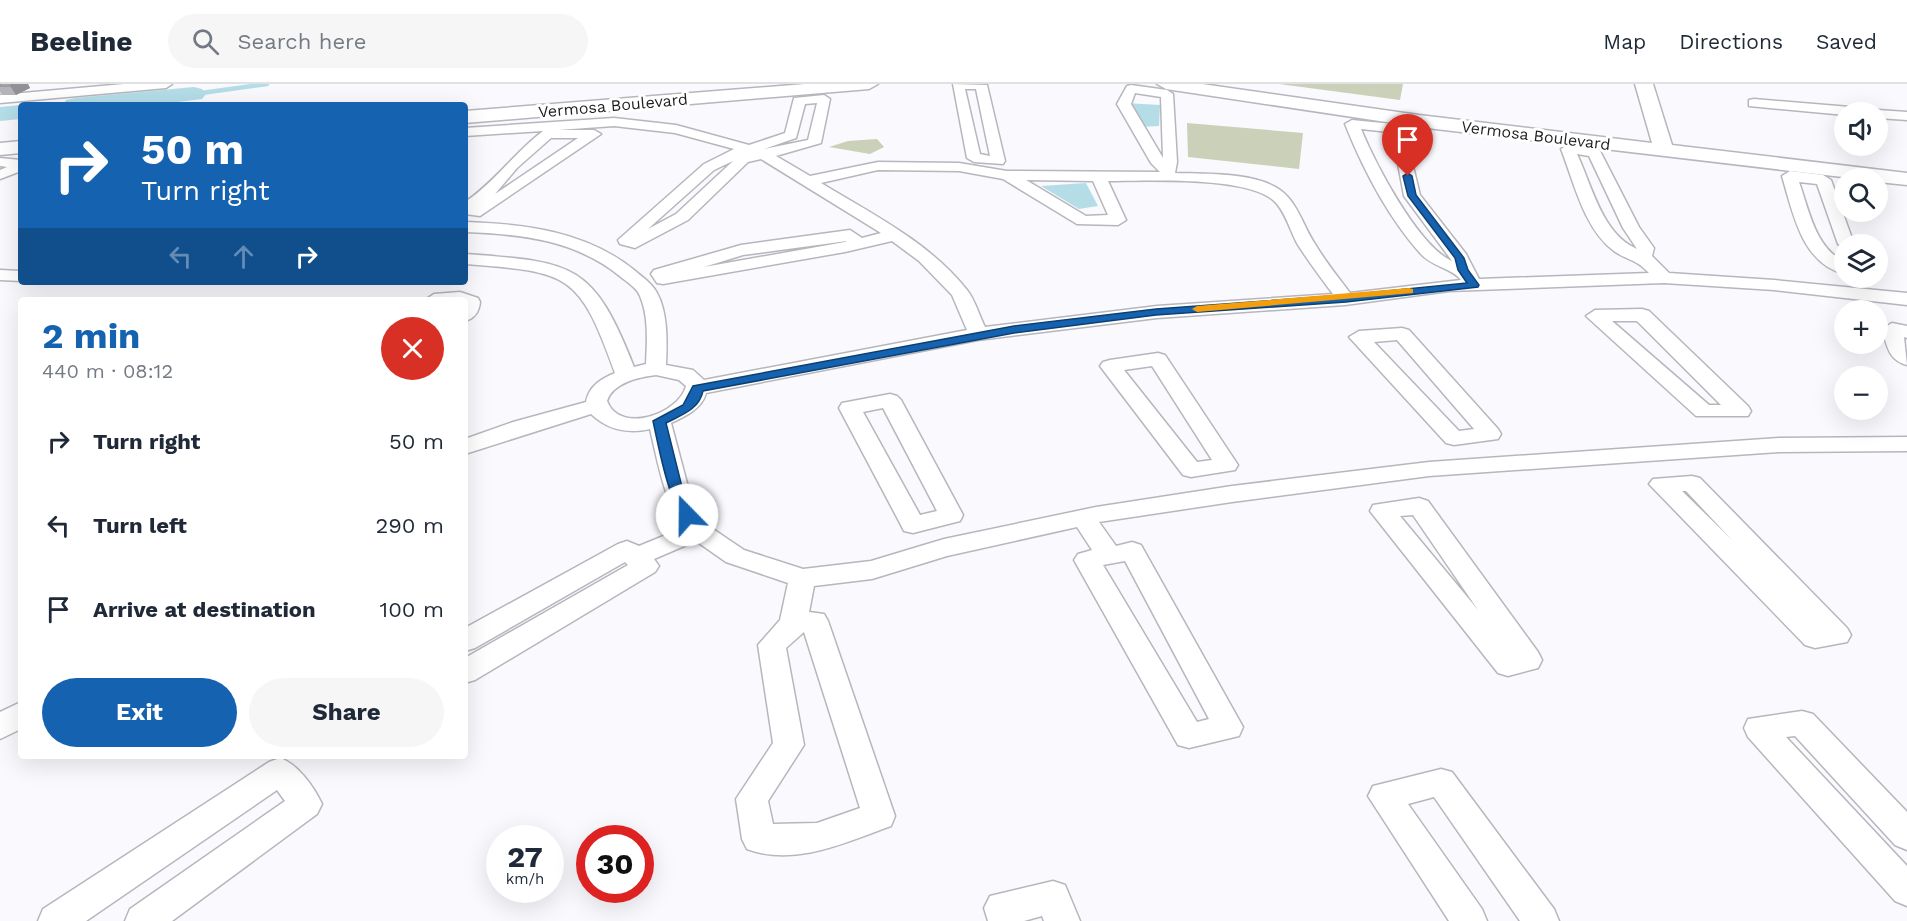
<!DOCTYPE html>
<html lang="en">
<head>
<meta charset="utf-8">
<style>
	body { margin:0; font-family:"Work Sans",sans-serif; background:#f6f6f7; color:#1f2937; height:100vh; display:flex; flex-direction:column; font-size:22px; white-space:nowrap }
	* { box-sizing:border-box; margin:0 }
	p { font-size:20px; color:#747a83 }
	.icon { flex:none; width:33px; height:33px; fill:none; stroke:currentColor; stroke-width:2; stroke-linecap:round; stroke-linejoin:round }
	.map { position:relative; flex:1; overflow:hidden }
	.panel { position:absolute; left:18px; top:213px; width:450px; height:462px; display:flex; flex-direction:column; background:#fff; border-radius:6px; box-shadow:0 6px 24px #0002 }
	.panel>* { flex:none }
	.hud { position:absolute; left:18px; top:18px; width:450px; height:183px; border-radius:6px; box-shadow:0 6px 24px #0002; background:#1462b0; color:#fff; overflow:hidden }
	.tools { position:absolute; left:1834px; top:18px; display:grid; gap:12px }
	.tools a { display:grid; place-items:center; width:54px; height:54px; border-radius:50%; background:#fff; box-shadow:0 6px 24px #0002; font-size:30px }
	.speed { position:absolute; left:486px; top:741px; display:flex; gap:12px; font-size:30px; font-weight:700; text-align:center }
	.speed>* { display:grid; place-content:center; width:78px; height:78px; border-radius:50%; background:#fff; box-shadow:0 6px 24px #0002; line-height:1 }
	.speed small { font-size:15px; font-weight:400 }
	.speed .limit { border:9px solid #d22; background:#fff; color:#111 }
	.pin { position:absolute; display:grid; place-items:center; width:51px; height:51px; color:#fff; margin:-62px -26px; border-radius:50% 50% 50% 0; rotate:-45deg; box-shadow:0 0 6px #0007 }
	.pin .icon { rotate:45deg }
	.me { position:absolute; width:66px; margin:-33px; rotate:338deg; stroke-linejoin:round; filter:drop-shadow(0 0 4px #0008) }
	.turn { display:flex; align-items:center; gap:21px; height:126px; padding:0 24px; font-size:27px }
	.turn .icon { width:78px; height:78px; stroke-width:2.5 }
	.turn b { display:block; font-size:42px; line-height:51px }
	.lanes { display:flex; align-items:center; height:57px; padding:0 24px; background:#0003; justify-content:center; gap:30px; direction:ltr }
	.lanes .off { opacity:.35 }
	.round { display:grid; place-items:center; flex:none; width:63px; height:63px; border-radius:32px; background:#f6f6f7 }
	.headline { display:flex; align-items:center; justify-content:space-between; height:102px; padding:0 24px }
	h1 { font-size:36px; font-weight:700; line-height:45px; color:#1462b0 }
	.button { display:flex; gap:12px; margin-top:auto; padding:12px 24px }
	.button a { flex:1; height:69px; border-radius:36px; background:#1462b0; color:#fff; font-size:24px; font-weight:700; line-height:69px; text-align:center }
	.button a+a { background:#f6f6f7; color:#1f2937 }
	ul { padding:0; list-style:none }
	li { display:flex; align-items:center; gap:18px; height:84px; padding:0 24px }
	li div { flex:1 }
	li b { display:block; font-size:22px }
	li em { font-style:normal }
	header { display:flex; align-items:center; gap:36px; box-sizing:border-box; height:84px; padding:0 30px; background:#fff; border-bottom:2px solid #e0e1e3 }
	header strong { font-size:28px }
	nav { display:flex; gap:33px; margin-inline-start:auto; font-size:21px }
	.search { width:420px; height:54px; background:#f6f6f7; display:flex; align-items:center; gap:15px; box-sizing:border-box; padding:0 21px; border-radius:33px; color:#747a83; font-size:22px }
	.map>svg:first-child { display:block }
</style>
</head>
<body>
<header>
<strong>Beeline</strong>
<div class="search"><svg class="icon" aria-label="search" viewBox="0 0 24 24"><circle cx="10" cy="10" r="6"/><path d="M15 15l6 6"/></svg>Search here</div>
<nav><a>Map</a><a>Directions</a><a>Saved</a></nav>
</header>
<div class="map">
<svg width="1907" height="837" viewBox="0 0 1907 837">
	<rect width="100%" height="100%" fill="#f9f9fe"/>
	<g fill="#cbd0b8">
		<polygon points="1279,0 1403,0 1400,16"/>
		<polygon points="1187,39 1303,49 1299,85 1188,73"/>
		<polygon points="877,55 884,63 870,70 829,63 848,57"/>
	</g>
	<g fill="#b4dde8">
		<polygon points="1125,19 1160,21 1159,42 1140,43"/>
		<polygon points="1086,99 1098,122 1079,125 1041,102"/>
	</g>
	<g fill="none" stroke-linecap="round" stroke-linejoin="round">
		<polyline stroke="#b4dde8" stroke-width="4.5" points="194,10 267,0"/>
		<g fill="#b4dde8" fill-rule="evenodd">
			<polygon points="194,3 202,5 206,10 202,15 153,21 63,21 66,16 75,14"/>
			<polygon points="21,21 21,35 0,37 0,23"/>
		</g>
		<defs>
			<g id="street">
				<polygon points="124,0 172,0 166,4 0,19 0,11"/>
				<path d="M953,0L987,1L1005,77L1003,80L974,78L967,74ZM965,5H976L990,72L980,70Z"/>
				<path d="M1131,1L1167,6L1173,10L1177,78L1175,89C1205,90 1255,88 1280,106C1298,119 1303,142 1315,160C1325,177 1338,193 1350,209L1461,196C1452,184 1432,183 1420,169C1388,133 1363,85 1345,40L1352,36L1393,40L1405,49L1420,111L1466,170L1479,195L1649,189C1635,174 1628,177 1614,167C1584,145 1574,98 1561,65L1568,61L1599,65L1639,143L1654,164L1652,172L1669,189L1774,196L1907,209V221L1774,206L1664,199L1449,207L1345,221L1157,234L978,256L706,309C702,325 684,333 671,339L688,403L699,430L707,441L744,466L803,485L871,477L944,455L1096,423L1232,402L1429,378L1779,354L1907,353V367L1779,368L1429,392L1232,418L1099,438L1116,462L1132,458L1141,461L1243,643L1239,652L1189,664L1178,661L1074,476L1078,470L1092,466L1077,443L947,472L872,495L814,502L809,528L824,530L828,537L895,732L891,742C846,758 795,783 747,765L742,755L736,715L773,659L758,561L780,536L788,499L726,478L696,457L654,475L659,482L655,488L475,596L465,599V574L628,481L625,478L475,564L465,567V544L618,460L627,457L639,462L683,444C664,415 658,379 650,345C627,350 608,346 591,330L465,370V355L513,338L586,318C589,302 601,295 615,289C579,189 570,188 465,180V170C573,178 593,178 634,283L646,280C647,258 649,233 640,212C637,204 627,198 621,193C576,156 521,150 465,148V138C525,140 586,147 634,186C642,193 652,199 657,209C668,229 667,258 666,281L693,286L704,296L967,246L952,211L919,177L892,157L845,168L663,200L657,199L651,190L654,186L741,161L850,146L862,154L881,149L761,75L748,78L688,136L635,164L620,160L618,156L704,80L734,65L675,49L614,42L558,46H594L601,50L480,132L465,130V118C494,99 515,68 543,47L465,52V44L614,34L676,41L749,61L785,49L794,14L824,11L830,15L821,59L776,72L810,92L878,78L959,79L1007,87L1160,88L1151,79L1117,20L1127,2ZM1135,9L1161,13L1163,74L1131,20ZM817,19L808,56L764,65L796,54L805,20ZM1361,45L1389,48L1393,53L1404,112L1452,177C1418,162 1375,79 1361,45ZM551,54H578L495,110L517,84ZM1577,70L1589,72L1623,144L1637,165C1602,150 1592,102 1577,70ZM733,77L676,130L648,145L714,86ZM878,86L959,87L1003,95L1077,140L1118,141L1126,136L1108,97C1145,97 1254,91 1277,120C1287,132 1291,149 1298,161C1309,178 1321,194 1333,210L1157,222L985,243C979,231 975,216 967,206C929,158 872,130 821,99ZM1026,96L1093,97L1108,131L1086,132ZM847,157L845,158L704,183L743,171ZM656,291L679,296L686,302C679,330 620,351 607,317C612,299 639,293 656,291ZM1125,477L1209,635L1197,638L1103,481ZM804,548L860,724L817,739L773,740L768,717L804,661L786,564Z"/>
				<polygon points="1754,15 1862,24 1869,28 1845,31 1749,22 1749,16"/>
				<polygon points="1878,26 1907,28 1907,36 1878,34 1878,28 1872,28"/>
				<polygon points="0,74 21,76 21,87 0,95 0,86 7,83 0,82"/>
				<path d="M1790,87L1823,91L1831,96L1854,160H1845V165L1838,160L1817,100L1799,98C1809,126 1815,164 1845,178V190C1802,180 1793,129 1782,92Z"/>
				<polygon points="0,186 21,187 21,197 0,196"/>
				<path d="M460,208L478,214L480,218C479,228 475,234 465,237V216H425L434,210Z"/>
				<path d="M1642,225L1649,227L1748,322L1751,327L1748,332H1696L1586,232L1595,226ZM1612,237H1637L1721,321H1709Z"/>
				<path d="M1892,239L1907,242V254L1904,253L1907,281C1888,276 1887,261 1882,245Z"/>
				<path d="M1402,244L1409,246L1498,345L1501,350L1498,355L1454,361L1446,359L1349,253L1359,247ZM1397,256L1474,345L1459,347L1374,258Z"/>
				<path d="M1158,269L1165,271L1238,381L1235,386L1191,393L1183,391L1100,282L1103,278L1110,276ZM1152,282L1212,376L1197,378L1124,286Z"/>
				<path d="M890,310L897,312L901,316L963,431L960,437L913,449L904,447L901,441L839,324L842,319ZM883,324L937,427L920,431L863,328Z"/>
				<path d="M1692,392L1700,394L1847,544L1851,551L1847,558L1815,564L1805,561L1649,400L1653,395ZM1682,407H1686L1732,456Z"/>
				<path d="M1419,414L1428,417L1538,568L1542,576L1538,584L1508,592L1498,589L1370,427L1373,421ZM1413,431L1478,526L1400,432Z"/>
				<polygon points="21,618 21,645 0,655 0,628"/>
				<polygon points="1802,627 1813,630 1907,728 1907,766 1895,761 1795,652 1786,653 1907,782 1907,822 1895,817 1748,653 1744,644 1748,635"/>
				<path d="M280,674C298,680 314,703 322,720L317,730L172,837H125L130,825L285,717L277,706L86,837H38L43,825L269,678Z"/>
				<polygon points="1441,685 1452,688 1554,825 1559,837 1520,837 1434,713 1408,720 1482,825 1487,837 1449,837 1368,712 1373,702"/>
				<polygon points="1053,797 1065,801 1080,837 1044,837 1042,832 1024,837 988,837 984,824 990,812"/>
			</g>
			<g id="secondary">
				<polygon points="805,0 878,0 869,5 465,39 465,27"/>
				<polygon points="1157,0 1202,0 1419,31 1652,59 1635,0 1653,0 1672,61 1907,89 1907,101 1878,98 1878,94 1851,94 1419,43 1166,5"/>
				<polygon points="21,57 21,69 0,71 0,59"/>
			</g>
		</defs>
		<use href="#street" stroke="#b6b6bd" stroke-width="3"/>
		<use href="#secondary" stroke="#b6b6bd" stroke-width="3"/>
		<use href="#street" fill="#fff" fill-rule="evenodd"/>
		<use href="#secondary" fill="#fff" fill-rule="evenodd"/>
	</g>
	<polygon fill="#b3b3b9" points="0,0 28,0 30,4 16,11 3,11 0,8"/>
	<polygon fill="#929296" points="0,0 28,0 30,4 16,11 10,2"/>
	<polygon fill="#d0d0d7" stroke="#929296" stroke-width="1.5" points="0,0 14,0 10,2 0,2"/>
	<path fill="#1462b0" stroke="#0d4072" stroke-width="1.5" d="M1408,89L1412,92L1416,111L1464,174L1468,186L1479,201L1478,203L1346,218L1156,231L1014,249L703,307C699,326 681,331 666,339L682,403L694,431L687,436C671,431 657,355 653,337L683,321L693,302L1014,242L1156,225L1346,211L1467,199L1458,186L1455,174L1408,112L1403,92Z"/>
	<polygon fill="#f59e0b" points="1409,204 1413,205 1413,209 1197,228 1192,225 1197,222"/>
	<g text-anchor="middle" stroke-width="6" stroke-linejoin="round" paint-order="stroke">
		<g font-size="16" fill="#1e1e20" stroke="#fff">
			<text transform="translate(613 21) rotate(-5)" y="6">Vermosa Boulevard</text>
			<text transform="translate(1536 51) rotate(7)" y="6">Vermosa Boulevard</text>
		</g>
	</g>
</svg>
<div class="tools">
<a><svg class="icon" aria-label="sound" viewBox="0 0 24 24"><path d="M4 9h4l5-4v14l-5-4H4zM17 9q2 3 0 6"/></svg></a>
<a><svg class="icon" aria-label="search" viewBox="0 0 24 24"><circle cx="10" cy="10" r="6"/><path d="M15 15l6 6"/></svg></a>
<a><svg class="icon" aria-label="layers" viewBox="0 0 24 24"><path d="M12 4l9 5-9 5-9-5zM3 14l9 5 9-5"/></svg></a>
<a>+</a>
<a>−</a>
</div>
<div class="speed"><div>27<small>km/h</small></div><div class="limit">30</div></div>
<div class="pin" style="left:1408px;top:92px;background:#d93025"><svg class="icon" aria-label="arrive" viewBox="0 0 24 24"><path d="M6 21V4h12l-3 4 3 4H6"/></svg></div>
<svg class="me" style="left:687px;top:431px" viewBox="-20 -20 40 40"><circle r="19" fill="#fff"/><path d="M0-13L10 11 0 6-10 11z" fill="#1462b0"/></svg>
<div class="hud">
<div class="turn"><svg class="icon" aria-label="right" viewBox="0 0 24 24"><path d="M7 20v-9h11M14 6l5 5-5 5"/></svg><div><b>50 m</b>Turn right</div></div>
<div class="lanes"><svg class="icon off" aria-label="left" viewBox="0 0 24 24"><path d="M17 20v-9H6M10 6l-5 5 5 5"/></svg><svg class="icon off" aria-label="ahead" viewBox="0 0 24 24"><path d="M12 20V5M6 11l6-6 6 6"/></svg><svg class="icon" aria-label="right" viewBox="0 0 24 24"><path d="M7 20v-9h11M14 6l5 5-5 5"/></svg></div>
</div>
<section class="panel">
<div class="headline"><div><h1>2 min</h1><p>440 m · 08:12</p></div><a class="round" style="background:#d93025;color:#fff"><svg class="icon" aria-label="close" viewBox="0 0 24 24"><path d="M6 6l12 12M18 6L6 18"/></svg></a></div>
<ul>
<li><svg class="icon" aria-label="right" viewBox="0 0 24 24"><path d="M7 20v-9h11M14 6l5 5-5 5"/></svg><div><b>Turn right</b></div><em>50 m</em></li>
<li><svg class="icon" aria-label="left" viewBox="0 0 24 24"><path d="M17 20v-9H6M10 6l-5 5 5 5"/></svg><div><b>Turn left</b></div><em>290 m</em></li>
<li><svg class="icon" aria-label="arrive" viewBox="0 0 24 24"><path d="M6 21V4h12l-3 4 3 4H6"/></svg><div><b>Arrive at destination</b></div><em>100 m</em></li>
</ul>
<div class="button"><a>Exit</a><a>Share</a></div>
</section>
</div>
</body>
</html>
